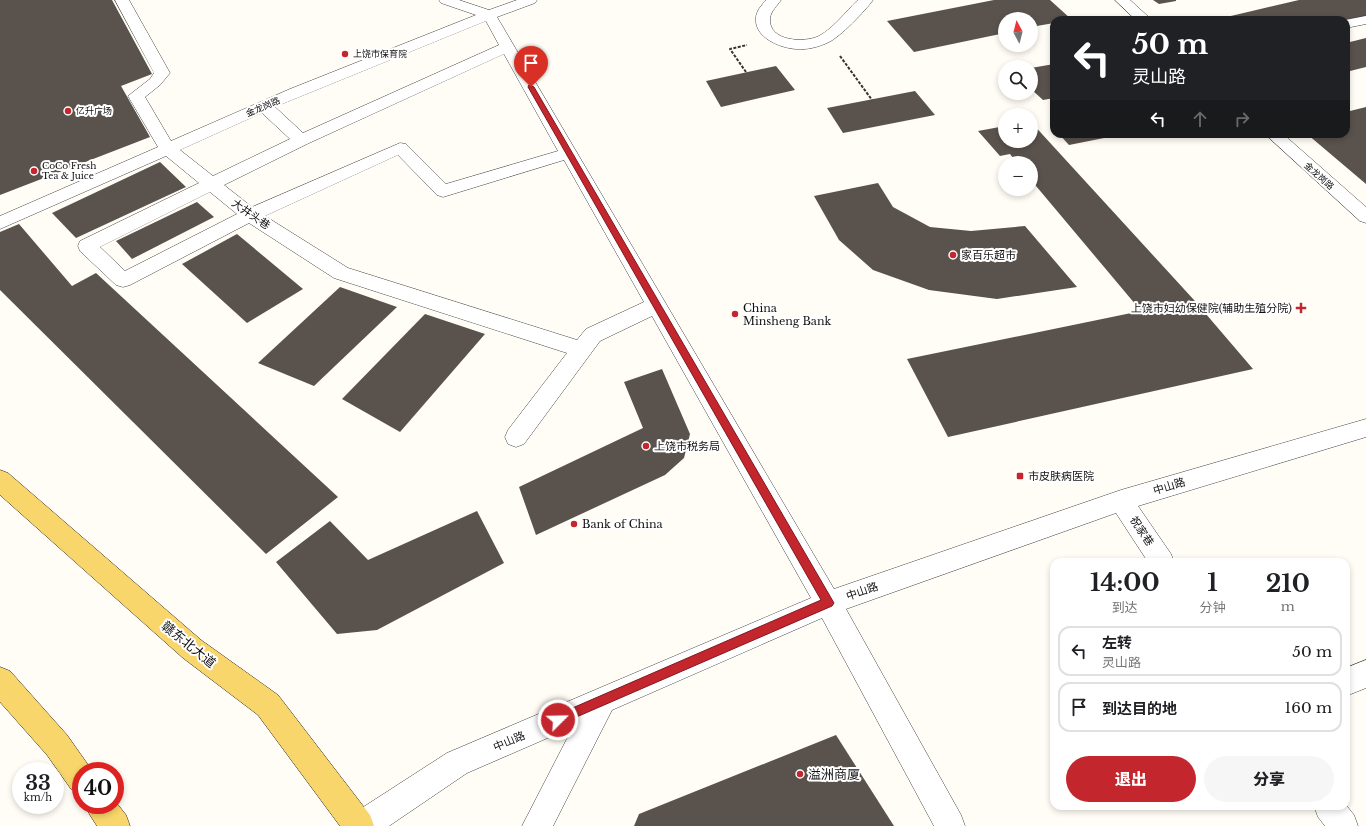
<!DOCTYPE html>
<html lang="zh">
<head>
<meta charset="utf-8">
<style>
	body { margin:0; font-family:"Libre Baskerville","Noto Sans SC",serif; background:#f6f6f6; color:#202124; height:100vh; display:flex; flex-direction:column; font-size:15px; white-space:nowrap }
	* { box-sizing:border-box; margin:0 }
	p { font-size:13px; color:#757577 }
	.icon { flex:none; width:22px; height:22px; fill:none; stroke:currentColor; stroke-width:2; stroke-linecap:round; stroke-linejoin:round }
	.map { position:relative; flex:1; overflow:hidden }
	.details { position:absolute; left:1050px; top:558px; width:300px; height:252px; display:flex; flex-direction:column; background:#fff; border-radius:12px; box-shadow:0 2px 6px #0003 }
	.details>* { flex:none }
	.top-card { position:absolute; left:1050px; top:16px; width:300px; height:122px; border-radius:12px; box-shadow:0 2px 6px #0003; background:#202124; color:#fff; overflow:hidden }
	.needle { width:26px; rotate:353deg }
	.controls { position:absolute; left:998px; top:12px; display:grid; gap:8px }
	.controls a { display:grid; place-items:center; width:40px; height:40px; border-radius:50%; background:#fff; box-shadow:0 2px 6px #0003; font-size:20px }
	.speed { position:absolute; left:12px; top:762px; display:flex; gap:8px; font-size:20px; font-weight:700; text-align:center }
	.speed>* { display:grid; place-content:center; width:52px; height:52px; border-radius:50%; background:#fff; box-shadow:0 2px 6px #0003; line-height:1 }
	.speed small { font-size:10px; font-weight:400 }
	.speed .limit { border:6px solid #d22; background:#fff; color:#111 }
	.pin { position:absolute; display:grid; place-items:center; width:34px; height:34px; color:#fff; margin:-41px -17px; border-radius:50% 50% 50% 0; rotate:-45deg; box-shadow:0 0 4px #0007 }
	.pin .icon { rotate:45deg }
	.me { position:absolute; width:44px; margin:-22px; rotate:67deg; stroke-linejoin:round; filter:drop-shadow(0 0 3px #0008) }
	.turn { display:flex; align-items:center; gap:14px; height:84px; padding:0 16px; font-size:18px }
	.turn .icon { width:52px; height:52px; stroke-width:2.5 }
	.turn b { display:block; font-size:28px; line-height:34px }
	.lanes { display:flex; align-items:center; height:38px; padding:0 16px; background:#0003; justify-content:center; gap:20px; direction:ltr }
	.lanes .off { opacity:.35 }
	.eta { display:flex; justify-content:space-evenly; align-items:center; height:68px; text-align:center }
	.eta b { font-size:24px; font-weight:800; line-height:28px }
	.primary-button { display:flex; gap:8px; margin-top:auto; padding:8px 16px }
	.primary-button a { flex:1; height:46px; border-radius:24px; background:#c4262e; color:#fff; font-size:16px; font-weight:800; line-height:46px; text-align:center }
	.primary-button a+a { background:#f6f6f6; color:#202124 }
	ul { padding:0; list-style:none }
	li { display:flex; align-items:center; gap:12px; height:50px; margin:0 8px 6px; padding:0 8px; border:2px solid #e0e0e0; border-radius:12px }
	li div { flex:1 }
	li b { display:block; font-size:15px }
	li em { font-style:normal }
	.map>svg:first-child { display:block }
</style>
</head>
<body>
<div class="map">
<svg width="1366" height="826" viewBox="0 0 1366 826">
	<rect width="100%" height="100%" fill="#fffdf5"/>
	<g fill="#5a524d">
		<polygon points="0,0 112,0 152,74 121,86 150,137 0,195"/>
		<polygon points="994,0 1050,0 1071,19 1054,20 1054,23 1031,27 1031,19 1005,19 1005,33 914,52 887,21"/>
		<polygon points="1153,0 1176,0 1176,1 1159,4"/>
		<polygon points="1299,0 1366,0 1366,16 1346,21 1214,20"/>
		<polygon points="1366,38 1366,67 1346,72 1346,43"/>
		<polygon points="1054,64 1054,98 1043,100 1031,89 1031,68"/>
		<polygon points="776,66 795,90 721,107 706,81"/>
		<polygon points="915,91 935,115 843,133 827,108"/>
		<polygon points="1366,107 1366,184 1307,134 1346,134 1346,112"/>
		<polygon points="1031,122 1194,300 1253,369 948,437 907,359 1141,311 1031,180 1031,163 1017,163 1010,154 1000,156 978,131 1005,126 1005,141 1031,141"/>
		<polygon points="1059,134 1118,134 1119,135 1069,145"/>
		<polygon points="160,162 186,187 76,238 52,213"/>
		<polygon points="878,183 893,207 930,227 971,231 1025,226 1077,287 997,299 929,290 873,270 839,240 814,196"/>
		<polygon points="197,202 214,217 132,259 116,241"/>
		<polygon points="19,224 72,286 96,273 338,497 266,554 0,290 0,232"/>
		<polygon points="237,234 303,289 247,323 182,264"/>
		<polygon points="340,287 397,307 314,386 258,363"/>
		<polygon points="425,314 485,334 400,432 342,399"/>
		<polygon points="662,369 690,434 684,458 665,475 536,535 519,487 643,428 624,382"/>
		<polygon points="477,511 504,563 377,630 337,634 276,562 330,521 368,560"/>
		<polygon points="836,735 894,826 634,826 639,814"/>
	</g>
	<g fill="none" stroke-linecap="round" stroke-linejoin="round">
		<defs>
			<g id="minor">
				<path d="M115,0H129L170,73L160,85L145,97L171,141L290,89L476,15L441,3L439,0H459L489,10L517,0H537L535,3L497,17L834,589L1121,490L1366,419V437L1138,506L1171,554L1174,562H1148L1116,513L846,609L961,815L965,826H934L822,618L612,710L553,826H522L573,727L467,773L389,826H347L351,815L447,753L811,598L652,316L600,341L524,444L516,447L508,444L505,437L508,430L567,353L334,278L249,223L130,285L123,287L116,285L80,251L78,246L80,241L199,183L166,156L0,229V216L158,147L128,96L150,79L154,73ZM486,21L499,45L303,133L275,107ZM504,54L558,151L446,184L406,144L400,143L252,207L224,185L307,144ZM262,113L290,139L213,176L180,150ZM398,155L437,195L443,197L564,160L644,302L586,329L577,340L348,268L265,216ZM210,192L237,214L125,271L100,247Z"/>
				<path d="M766,0H781C777,6 771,11 770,18C768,42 805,43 819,36C835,27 845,12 858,0H873C866,10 840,37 829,42C819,47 807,50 796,49C781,48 754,38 756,18C756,11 762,5 766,0Z"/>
				<polygon points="1115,0 1130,0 1152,20 1136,20"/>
				<polygon points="1366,16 1366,24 1346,28 1346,20 1345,20"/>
				<polygon points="1265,134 1283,134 1366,207 1366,223 1360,221"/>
				<polygon points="1366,660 1366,688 1346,696 1346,668"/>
				<polygon points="1346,805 1354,815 1358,826 1325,826 1318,817 1314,806 1346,806"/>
			</g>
			<g id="major">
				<polygon points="0,470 8,473 201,640 278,695 370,815 374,826 340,826 258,715 183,658 0,495"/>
				<polygon points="0,667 10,671 67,735 91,769 92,771 81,771 81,794 71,789 47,755 0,702"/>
				<polygon points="115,801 126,815 130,826 97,826 90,815 85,805 115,805"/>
			</g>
		</defs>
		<use href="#minor" stroke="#444" stroke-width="1"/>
		<use href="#major" stroke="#222" stroke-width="1"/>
		<g stroke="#333" stroke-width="2" stroke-dasharray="3 1.5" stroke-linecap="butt">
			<polyline points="840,56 872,100"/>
			<polyline points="746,72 730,49 747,45"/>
		</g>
		<use href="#minor" fill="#fff" fill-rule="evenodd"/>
		<use href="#major" fill="#f9d66b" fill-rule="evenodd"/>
	</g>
	<polygon fill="#c4262e" stroke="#7f191e" points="529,85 534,87 834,603 832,606 558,725 554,724 552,720 554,716 821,600 528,87"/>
	<g fill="#c4262e" stroke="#fff" stroke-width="1.5">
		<circle cx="345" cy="54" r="4"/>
		<circle cx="68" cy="111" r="4"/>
		<circle cx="34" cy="171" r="4"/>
		<circle cx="953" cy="255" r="4"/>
		<path d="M1299 302h4v4h4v4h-4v4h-4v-4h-4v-4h4z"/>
		<circle cx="735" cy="314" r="4"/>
		<circle cx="646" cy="446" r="4"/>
		<rect x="1016" y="472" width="8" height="8" rx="2"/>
		<circle cx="574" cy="524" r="4"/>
		<circle cx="800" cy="774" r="4"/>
	</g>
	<g text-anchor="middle" stroke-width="4" stroke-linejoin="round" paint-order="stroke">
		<g font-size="9" fill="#111" stroke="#fff" text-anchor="start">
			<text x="353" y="57">上饶市保育院</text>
			<text x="76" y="114">亿升广场</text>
			<text x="42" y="169">CoCo Fresh<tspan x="42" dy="10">Tea &amp; Juice</tspan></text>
		</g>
		<g font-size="9" fill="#111" stroke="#fff">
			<text transform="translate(263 107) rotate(-23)" y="3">金龙岗路</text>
			<text transform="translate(1319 176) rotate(42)" y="3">金龙岗路</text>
		</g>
		<g font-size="11" fill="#111" stroke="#fff">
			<text transform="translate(251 214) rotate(35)" y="4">大井头巷</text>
			<text transform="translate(1169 486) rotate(-17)" y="4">中山路</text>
			<text transform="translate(1142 531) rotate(56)" y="4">祝家巷</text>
			<text transform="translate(862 591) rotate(-19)" y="4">中山路</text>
			<text transform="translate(509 741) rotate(-23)" y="4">中山路</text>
		</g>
		<g font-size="11" fill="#111" stroke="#fff" text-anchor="start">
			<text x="961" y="259">家百乐超市</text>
			<text x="743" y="312">China<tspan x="743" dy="13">Minsheng Bank</tspan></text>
			<text x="1292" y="312" text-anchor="end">上饶市妇幼保健院(辅助生殖分院)</text>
			<text x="654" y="450">上饶市税务局</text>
			<text x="1028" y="480">市皮肤病医院</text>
			<text x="582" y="528">Bank of China</text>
		</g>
		<g font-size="13" fill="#111" stroke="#fff">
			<text transform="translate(189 644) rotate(39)" y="5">赣东北大道</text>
		</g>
		<g font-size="13" fill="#111" stroke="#fff" text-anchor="start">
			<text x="808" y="779">溢洲商厦</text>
		</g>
	</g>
</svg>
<div class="controls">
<a><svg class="needle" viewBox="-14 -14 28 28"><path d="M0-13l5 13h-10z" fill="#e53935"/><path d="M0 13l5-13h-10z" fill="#757577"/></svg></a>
<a><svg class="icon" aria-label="search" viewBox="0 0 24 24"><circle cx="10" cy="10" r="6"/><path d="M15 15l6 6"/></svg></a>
<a>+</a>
<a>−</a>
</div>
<div class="speed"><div>33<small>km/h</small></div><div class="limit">40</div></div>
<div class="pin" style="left:531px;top:87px;background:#d93025"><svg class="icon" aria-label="arrive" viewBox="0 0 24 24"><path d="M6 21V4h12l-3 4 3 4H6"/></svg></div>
<svg class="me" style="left:558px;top:720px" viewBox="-20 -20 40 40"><circle r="17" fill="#c4262e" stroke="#fff" stroke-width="3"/><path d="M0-11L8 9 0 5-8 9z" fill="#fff"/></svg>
<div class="top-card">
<div class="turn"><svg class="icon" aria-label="left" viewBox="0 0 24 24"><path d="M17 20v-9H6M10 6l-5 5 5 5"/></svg><div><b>50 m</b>灵山路</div></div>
<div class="lanes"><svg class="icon" aria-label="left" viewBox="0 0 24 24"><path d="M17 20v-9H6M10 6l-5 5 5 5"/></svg><svg class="icon off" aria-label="ahead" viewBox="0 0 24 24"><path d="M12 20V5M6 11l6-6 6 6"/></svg><svg class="icon off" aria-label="right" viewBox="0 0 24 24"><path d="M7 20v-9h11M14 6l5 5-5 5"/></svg></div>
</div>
<section class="details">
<div class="eta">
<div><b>14:00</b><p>到达</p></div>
<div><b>1</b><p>分钟</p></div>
<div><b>210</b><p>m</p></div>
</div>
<ul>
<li><svg class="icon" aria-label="left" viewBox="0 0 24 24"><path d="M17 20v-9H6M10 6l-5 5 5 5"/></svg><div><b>左转</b><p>灵山路</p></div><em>50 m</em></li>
<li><svg class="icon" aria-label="arrive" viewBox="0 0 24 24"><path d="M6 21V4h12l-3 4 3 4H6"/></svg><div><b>到达目的地</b></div><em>160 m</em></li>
</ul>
<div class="primary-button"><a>退出</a><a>分享</a></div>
</section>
</div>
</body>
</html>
